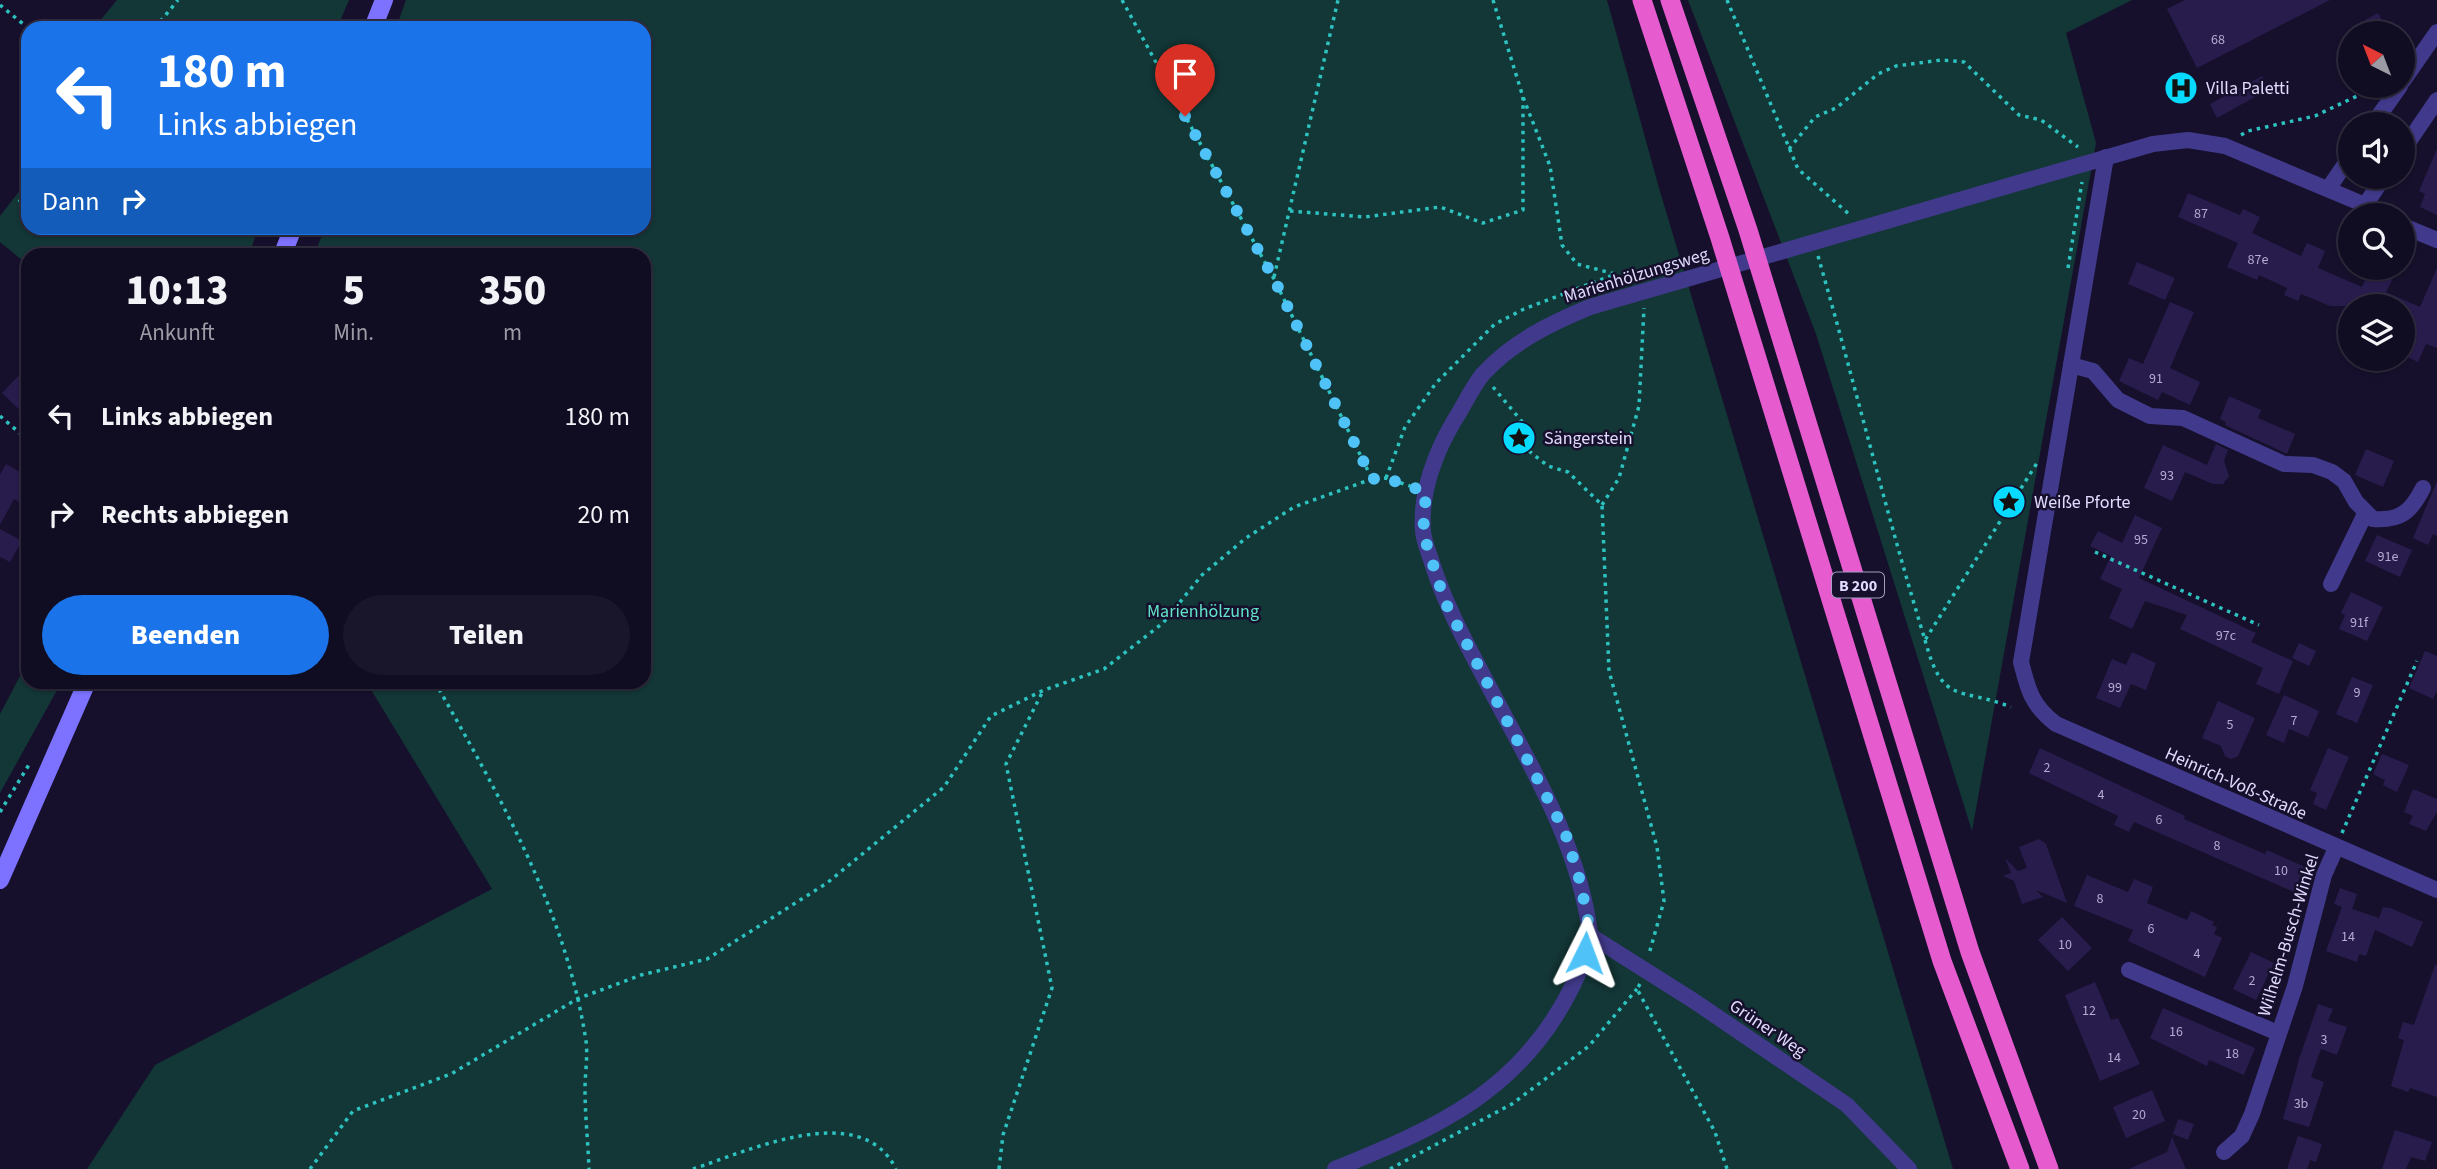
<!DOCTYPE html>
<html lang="de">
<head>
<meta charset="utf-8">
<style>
	body { margin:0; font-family:"Source Sans 3",sans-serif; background:#19152a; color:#f1f3f6; height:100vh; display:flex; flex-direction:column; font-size:26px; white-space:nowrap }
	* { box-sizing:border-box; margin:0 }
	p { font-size:23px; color:#9c9ba5 }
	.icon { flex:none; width:38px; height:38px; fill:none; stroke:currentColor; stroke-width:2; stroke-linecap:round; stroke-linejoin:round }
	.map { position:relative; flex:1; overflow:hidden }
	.sheet { position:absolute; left:21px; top:248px; width:630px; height:441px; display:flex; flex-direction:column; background:#100c21; border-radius:21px; box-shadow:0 2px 5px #0004,0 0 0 2px #302c3f }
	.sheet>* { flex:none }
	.banner { position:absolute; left:21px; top:21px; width:630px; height:214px; border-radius:21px; box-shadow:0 2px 5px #0004,0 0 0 2px #302c3f; background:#1a73e8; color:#fff; overflow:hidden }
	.needle { width:46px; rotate:318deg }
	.buttons { position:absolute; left:2338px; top:21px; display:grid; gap:14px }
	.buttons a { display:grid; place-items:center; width:77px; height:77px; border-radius:50%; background:#100c21; box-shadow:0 2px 5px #0004,0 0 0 2px #302c3f; font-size:35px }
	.pin { position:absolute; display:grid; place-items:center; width:60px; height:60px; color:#fff; margin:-72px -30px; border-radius:50% 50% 50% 0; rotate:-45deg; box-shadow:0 0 7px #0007 }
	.pin .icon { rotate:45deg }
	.me { position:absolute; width:77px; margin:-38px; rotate:3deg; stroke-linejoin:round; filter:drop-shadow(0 0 5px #0008) }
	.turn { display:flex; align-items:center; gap:24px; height:147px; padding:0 21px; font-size:32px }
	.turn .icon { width:91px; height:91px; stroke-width:2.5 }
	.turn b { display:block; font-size:49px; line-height:60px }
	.then { display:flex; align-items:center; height:66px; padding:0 21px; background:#0003; gap:14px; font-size:26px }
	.eta { display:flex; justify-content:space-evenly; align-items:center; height:119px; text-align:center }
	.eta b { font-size:42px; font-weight:800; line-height:49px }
	.action { display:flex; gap:14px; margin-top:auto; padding:14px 21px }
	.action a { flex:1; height:80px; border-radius:42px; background:#1a73e8; color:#fff; font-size:28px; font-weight:800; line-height:80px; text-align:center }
	.action a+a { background:#19152a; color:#f1f3f6 }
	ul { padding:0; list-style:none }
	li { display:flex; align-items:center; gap:21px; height:98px; padding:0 21px }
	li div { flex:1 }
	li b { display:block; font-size:26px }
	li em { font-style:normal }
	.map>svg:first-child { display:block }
</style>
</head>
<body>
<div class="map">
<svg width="2437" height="1169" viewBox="0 0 2437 1169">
	<rect width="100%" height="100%" fill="#16102c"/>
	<g fill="#133636">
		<polygon points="117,0 349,0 337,28 94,28"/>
		<polygon points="406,0 1607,0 1659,188 1953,1169 87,1169 155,1065 492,889 367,683 644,682 644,256 314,255 325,228 644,228 644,28 396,28"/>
		<polygon points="1688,0 2132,0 2066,33 2096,143 1972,831 1816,334"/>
		<polygon points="28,180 28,228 258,228 249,255 28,256 28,265 0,242 0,216"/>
		<polygon points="28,661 28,682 61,683 0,793 0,714"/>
	</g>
	<g fill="#281c4d">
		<polygon points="2185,0 2330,0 2197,68 2167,9"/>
		<polygon points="2378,13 2389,33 2372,33 2365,20"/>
		<polygon points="2262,76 2269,89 2217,118 2210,104"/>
		<polygon points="2437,149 2437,215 2420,207 2425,194 2419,191"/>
		<polygon points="2188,193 2240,215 2243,209 2260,217 2252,233 2301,256 2307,243 2325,251 2318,268 2362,287 2370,268 2387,268 2396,272 2386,292 2420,307 2437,268 2437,348 2426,344 2418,362 2403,355 2403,306 2330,306 2301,294 2298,301 2284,295 2287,288 2259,275 2257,280 2227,267 2238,243 2178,217"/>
		<polygon points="2137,262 2175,278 2165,300 2128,284"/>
		<polygon points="2170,302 2194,312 2170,368 2200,382 2190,405 2162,392 2158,400 2119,381 2129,358 2143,364"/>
		<polygon points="28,366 28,418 2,393"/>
		<polygon points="2229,396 2261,410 2258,418 2295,434 2287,454 2225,425 2226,422 2220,419"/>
		<polygon points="2216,444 2228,450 2224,461 2229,476 2223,484 2213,484 2185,472 2172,501 2144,488 2163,445 2207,465"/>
		<polygon points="2366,449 2394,461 2383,487 2355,475"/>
		<polygon points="6,464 28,477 28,507 14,499 0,525 0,475"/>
		<polygon points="2437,481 2437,536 2433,534 2428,545 2413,538"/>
		<polygon points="2135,515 2162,528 2139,578 2256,633 2251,642 2293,661 2279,694 2256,684 2263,668 2180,629 2187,615 2145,601 2132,629 2109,618 2122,589 2100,579 2111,556 2090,546 2098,531 2122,543"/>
		<polygon points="0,529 22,541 10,562 0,557"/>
		<polygon points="2377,535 2412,550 2400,577 2365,561"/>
		<polygon points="2351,592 2383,607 2367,641 2339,629 2345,615 2341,613"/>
		<polygon points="2299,643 2316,651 2309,666 2292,658"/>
		<polygon points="2425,651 2437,656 2437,691 2433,699 2409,688"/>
		<polygon points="2132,652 2156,663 2146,690 2131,684 2120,708 2096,698 2112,659 2126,665"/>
		<polygon points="2352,677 2373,685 2357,723 2336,714"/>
		<polygon points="2284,695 2319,711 2308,737 2289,729 2284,743 2266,735"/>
		<polygon points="2218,701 2255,718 2238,756 2231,759 2225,756 2221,746 2202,738"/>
		<polygon points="2040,748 2185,816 2184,819 2265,854 2267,850 2305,867 2294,892 2134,822 2129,832 2114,825 2118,816 2029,773"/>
		<polygon points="2328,748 2349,757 2326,810 2313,804 2317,793 2310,790"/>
		<polygon points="2382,754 2409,765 2397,792 2383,785 2385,780 2373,774"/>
		<polygon points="2413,789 2437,799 2437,812 2426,831 2409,824 2413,816 2404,812"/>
		<polygon points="2039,839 2046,844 2067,903 2036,890 2043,897 2022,904 2014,881 2003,876 2011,873 2005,858 2018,871 2027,868 2019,847"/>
		<polygon points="2087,875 2128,892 2134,879 2153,887 2147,903 2187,920 2191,911 2214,922 2212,925 2217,927 2214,934 2222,938 2205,977 2128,941 2133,930 2074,906"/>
		<polygon points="2340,888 2357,894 2352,909 2379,918 2383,907 2390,908 2423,922 2412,947 2375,930 2377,924 2366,956 2359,954 2357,962 2326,951 2342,907 2334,904"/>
		<polygon points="2062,917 2092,948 2068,971 2038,940"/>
		<polygon points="2251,952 2274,963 2256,1000 2233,989"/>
		<polygon points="2435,965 2437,965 2437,1097 2410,1088 2408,1092 2391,1086 2404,1040 2398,1038 2403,1022 2414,1025"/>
		<polygon points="2095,982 2111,1020 2118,1018 2140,1064 2100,1081 2065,995"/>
		<polygon points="2318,1004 2333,1009 2328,1021 2347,1027 2337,1055 2321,1049 2311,1077 2324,1082 2309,1127 2283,1119 2299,1059"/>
		<polygon points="2163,1008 2255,1048 2244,1075 2209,1060 2207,1066 2150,1038"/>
		<polygon points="2152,1090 2165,1121 2126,1138 2113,1107"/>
		<polygon points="2178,1119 2194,1124 2188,1140 2173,1134"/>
		<polygon points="2395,1130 2432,1142 2425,1161 2411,1157 2406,1169 2382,1169"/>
		<polygon points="2298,1136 2322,1144 2316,1162 2310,1160 2307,1169 2287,1169"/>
		<polygon points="2172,1137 2186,1169 2129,1169 2167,1152"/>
	</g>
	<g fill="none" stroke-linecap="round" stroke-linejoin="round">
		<g stroke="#2cc2c0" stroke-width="3.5" stroke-dasharray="3.5 5" stroke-linecap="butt">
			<polyline points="1122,0 1274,279 1372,479 1386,478 1410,486"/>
			<polyline points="1493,0 1523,97 1550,166 1562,245 1577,264 1615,274 1620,282"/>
			<polyline points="1727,0 1798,169 1850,215"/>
			<polyline points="0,5 28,28"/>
			<polyline points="155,28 178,0"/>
			<polyline points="2241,135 2248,131 2315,116 2378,86"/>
			<polyline points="1789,149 1815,117 1836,108 1878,74 1896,66 1941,60 1964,62 2019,115 2041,120 2078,147"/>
			<polyline points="19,202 28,191"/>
			<polyline points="1290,211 1365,217 1440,207 1483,223 1523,210 1523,97"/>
			<path d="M1818,256C1855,384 1886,513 1925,640L2037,463"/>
			<polyline points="2068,268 2082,182"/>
			<polyline points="1274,277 1338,0"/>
			<polyline points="1493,387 1524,424"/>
			<polyline points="0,416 28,440"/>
			<circle cx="1520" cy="439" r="14"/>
			<polyline points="1529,451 1548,466 1568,472 1602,505 1609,671 1657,847 1664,901 1649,954"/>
			<polyline points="1386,478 1405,427 1436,383 1495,324 1524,309 1613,275"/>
			<polyline points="1602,505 1619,478 1639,406 1644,308"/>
			<polyline points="2095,552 2259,625"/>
			<path d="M1925,640C1943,706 1957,686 2011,707"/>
			<path d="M435,682C499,795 566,911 586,1041C588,1056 585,1073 585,1089C585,1115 588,1142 589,1169"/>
			<polyline points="0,812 30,763"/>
			<polyline points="2342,833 2417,661"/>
			<polyline points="1640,984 1637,989 1715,1132 1727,1169"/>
			<polyline points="310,1169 353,1111 451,1074 577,999 641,975 707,959 827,883 944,787 991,716 1044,690 1104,669 1163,623 1202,575 1246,538 1294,507 1372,479"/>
			<path d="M693,1169C748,1151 861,1098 896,1169"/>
			<polyline points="999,1169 1003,1135 1052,988 1006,764 1043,691"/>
			<polyline points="1390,1169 1512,1104 1589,1046 1637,989"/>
		</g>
		<g stroke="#413a8c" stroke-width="16">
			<polyline points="2403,81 2437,32"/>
			<polyline points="2373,124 2400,86"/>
			<polyline points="2403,150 2437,100"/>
			<path d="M2106,157L2021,662C2028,690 2032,706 2056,724L2437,890"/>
			<polyline points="2328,189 2350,157"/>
			<polyline points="2365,205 2384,177"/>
			<polyline points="2403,226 2437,240"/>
			<path d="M2071,365L2093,371L2118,400L2150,416L2183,418L2284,464L2313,465L2332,472L2344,481L2356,502L2373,519C2400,521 2411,512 2423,488"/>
			<polyline points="2331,584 2365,514"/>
			<polyline points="1591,936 1694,1001 1847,1105 1909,1169"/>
			<polyline points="2129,970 2278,1033"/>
			<polyline points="2224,1152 2242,1136 2252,1114 2295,986 2324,875 2336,848"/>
			<path d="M1335,1169C1439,1127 1522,1090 1573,985C1579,971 1592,948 1590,933C1578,840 1527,760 1485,679C1465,641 1445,604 1432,563C1429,553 1424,542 1423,531C1420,493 1435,453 1454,421C1464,406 1472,387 1483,374C1512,342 1551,323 1590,307L2153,144L2188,140L2225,146L2365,205L2377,215"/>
		</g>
		<g stroke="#7c72ff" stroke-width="18">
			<polyline points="373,28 384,0"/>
			<polyline points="282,256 293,228"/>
			<polyline points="0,880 87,682"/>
		</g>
		<g stroke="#e65ccf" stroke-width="19">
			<polyline points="1642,0 1720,238 1942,961 2020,1169"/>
			<polyline points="1670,0 1748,230 1970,952 2049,1169"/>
		</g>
	</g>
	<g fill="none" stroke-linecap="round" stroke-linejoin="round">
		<polyline stroke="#4fc3f7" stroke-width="12" stroke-dasharray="0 21.6" points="1185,116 1274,279 1372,479 1386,478 1426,492 1423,533 1445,602 1565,832 1580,881 1591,936 1585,953"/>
	</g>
	<defs>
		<symbol id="hospital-disc" viewBox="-11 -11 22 22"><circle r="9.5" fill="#07daff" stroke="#16102c"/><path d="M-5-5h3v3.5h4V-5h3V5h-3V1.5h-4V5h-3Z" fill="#111"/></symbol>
		<symbol id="sight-disc" viewBox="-11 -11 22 22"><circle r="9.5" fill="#07daff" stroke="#16102c"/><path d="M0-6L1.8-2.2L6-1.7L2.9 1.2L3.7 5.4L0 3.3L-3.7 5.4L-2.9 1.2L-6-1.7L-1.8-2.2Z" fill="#111"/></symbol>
	</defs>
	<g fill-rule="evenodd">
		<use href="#hospital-disc" x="2162" y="69" width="38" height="38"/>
		<use href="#sight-disc" x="1500" y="419" width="38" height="38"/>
		<use href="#sight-disc" x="1990" y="483" width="38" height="38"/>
	</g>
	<g text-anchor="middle" stroke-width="5" stroke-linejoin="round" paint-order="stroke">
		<g font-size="14" fill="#b3abd2">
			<text x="2218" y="44">68</text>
			<text x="2201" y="218">87</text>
			<text x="2258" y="264">87e</text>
			<text x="2156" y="383">91</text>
			<text x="2167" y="480">93</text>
			<text x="2141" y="544">95</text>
			<text x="2388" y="561">91e</text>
			<text x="2359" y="627">91f</text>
			<text x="2226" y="640">97c</text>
			<text x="2115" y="692">99</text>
			<text x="2357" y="697">9</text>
			<text x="2294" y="725">7</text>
			<text x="2230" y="729">5</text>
			<text x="2047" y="772">2</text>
			<text x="2101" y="799">4</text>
			<text x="2159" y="824">6</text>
			<text x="2217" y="850">8</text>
			<text x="2281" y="875">10</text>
			<text x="2100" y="903">8</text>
			<text x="2151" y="933">6</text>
			<text x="2348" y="941">14</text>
			<text x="2065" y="949">10</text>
			<text x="2197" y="958">4</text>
			<text x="2252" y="985">2</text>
			<text x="2089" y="1015">12</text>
			<text x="2176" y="1036">16</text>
			<text x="2324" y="1044">3</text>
			<text x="2232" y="1058">18</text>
			<text x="2114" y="1062">14</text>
			<text x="2301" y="1108">3b</text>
			<text x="2139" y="1119">20</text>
		</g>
		<rect fill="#16102c" stroke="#a49ec0" stroke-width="2" x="1832" y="572.5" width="52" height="25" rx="5"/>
		<g font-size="16" font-weight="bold" fill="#e1dbff">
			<text x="1858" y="591">B 200</text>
		</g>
		<g font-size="18" fill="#e1dbff" stroke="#16102c" text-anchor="start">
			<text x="2206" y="94">Villa Paletti</text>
			<text x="1544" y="444">Sängerstein</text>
			<text x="2034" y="508">Weiße Pforte</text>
		</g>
		<g font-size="18" fill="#e1dbff" stroke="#16102c">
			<text transform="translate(1636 275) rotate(-17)" y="6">Marienhölzungsweg</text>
			<text transform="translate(2236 783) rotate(24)" y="6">Heinrich-Voß-Straße</text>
			<text transform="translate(2288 935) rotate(-73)" y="6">Wilhelm-Busch-Winkel</text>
			<text transform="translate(1768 1028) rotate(34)" y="6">Grüner Weg</text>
		</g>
		<g font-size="18" fill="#61e5ca" stroke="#16102c">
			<text x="1203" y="617">Marienhölzung</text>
		</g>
	</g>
</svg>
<div class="buttons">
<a><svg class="needle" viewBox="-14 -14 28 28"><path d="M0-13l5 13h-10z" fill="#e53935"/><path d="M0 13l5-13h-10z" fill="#9c9ba5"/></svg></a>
<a><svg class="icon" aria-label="sound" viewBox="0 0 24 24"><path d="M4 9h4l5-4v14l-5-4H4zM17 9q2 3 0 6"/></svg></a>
<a><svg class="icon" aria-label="search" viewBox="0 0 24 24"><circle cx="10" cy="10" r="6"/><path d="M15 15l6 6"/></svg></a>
<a><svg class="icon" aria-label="layers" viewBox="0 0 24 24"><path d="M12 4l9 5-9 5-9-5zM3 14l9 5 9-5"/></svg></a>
</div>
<div class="pin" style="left:1185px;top:116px;background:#d93025"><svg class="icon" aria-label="arrive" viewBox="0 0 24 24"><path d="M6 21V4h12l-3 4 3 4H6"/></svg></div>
<svg class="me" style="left:1585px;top:953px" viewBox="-20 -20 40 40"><path d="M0-17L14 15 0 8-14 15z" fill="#4fc3f7" stroke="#fff" stroke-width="4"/></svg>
<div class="banner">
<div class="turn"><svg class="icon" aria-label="left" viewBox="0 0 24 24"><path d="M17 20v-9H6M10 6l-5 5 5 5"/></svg><div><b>180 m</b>Links abbiegen</div></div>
<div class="then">Dann<svg class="icon" aria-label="right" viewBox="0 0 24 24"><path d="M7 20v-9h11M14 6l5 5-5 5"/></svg></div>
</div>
<section class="sheet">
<div class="eta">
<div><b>10:13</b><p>Ankunft</p></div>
<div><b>5</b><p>Min.</p></div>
<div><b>350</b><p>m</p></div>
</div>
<ul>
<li><svg class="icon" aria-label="left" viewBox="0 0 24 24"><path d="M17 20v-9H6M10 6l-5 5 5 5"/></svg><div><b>Links abbiegen</b></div><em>180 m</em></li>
<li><svg class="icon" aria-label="right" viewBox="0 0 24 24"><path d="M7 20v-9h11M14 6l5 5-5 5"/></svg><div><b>Rechts abbiegen</b></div><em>20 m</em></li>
</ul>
<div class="action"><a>Beenden</a><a>Teilen</a></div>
</section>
</div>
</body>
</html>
